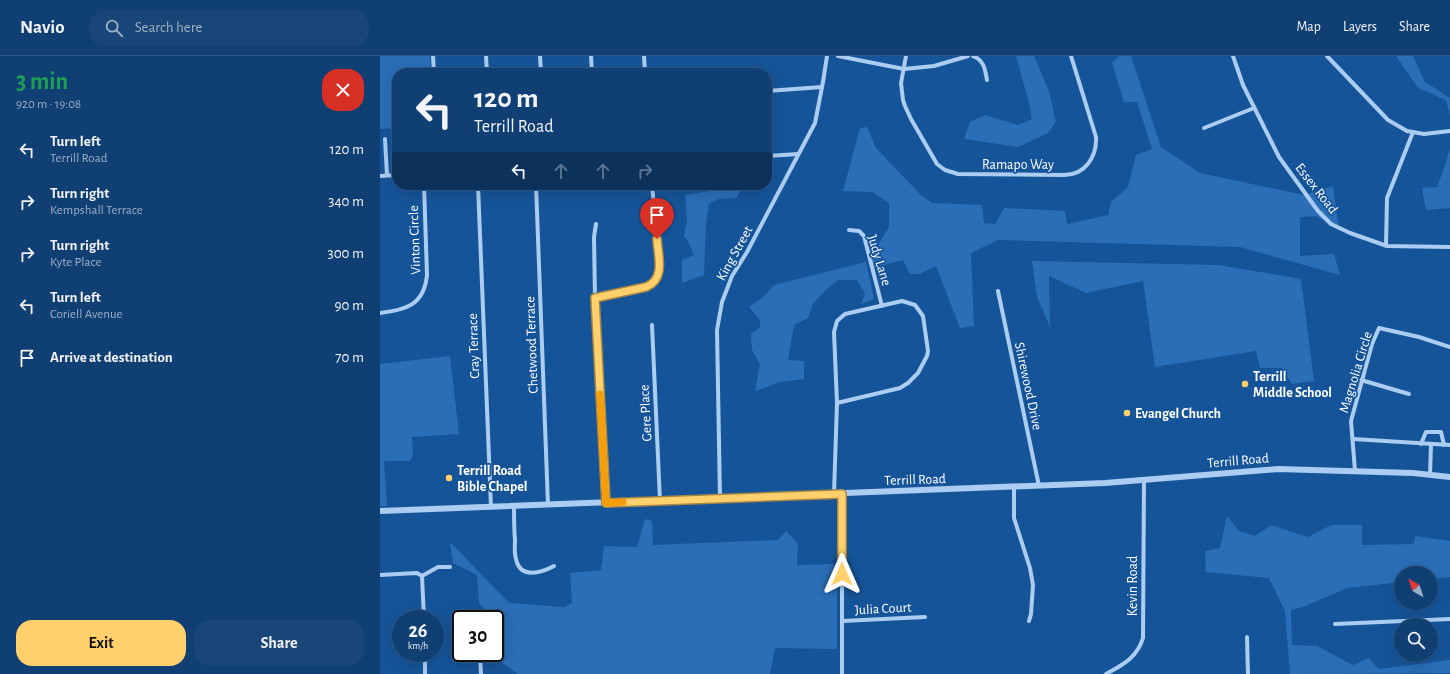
<!DOCTYPE html>
<html lang="en">
<head>
<meta charset="utf-8">
<style>
	body { margin:0; font-family:"Alegreya Sans",sans-serif; background:#194678; color:#f1f3f6; height:100vh; display:flex; flex-direction:column; font-size:15px; white-space:nowrap }
	* { box-sizing:border-box; margin:0 }
	p { font-size:13px; color:#9cafc4 }
	.icon { flex:none; width:22px; height:22px; fill:none; stroke:currentColor; stroke-width:2; stroke-linecap:round; stroke-linejoin:round }
	.map { position:relative; flex:1; overflow:hidden }
	.drawer { display:flex; flex-direction:column; background:#103f73; width:380px }
	.drawer>* { flex:none }
	.hud { position:absolute; left:12px; top:12px; width:380px; height:122px; border-radius:16px; box-shadow:0 4px 16px #0002,0 0 0 1px #305885; background:#103f73; color:#f1f3f6; overflow:hidden }
	.needle { width:26px; rotate:321deg }
	.controls { position:absolute; left:1014px; top:510px; display:grid; gap:8px }
	.controls a { display:grid; place-items:center; width:44px; height:44px; border-radius:50%; background:#103f73; box-shadow:0 4px 16px #0002,0 0 0 1px #305885; font-size:20px }
	.speed { position:absolute; left:12px; top:554px; display:flex; gap:8px; font-size:20px; font-weight:700; text-align:center }
	.speed>* { display:grid; place-content:center; width:52px; height:52px; border-radius:50%; background:#103f73; box-shadow:0 4px 16px #0002,0 0 0 1px #305885; line-height:1 }
	.speed small { font-size:10px; font-weight:400 }
	.speed .limit { border:2px solid #111; border-radius:6px; background:#fff; color:#111 }
	.pin { position:absolute; display:grid; place-items:center; width:34px; height:34px; color:#fff; margin:-41px -17px; border-radius:50% 50% 50% 0; rotate:-45deg; box-shadow:0 0 4px #0007 }
	.pin .icon { rotate:45deg }
	.me { position:absolute; width:44px; margin:-22px; rotate:0deg; stroke-linejoin:round; filter:drop-shadow(0 0 3px #0008) }
	.turn { display:flex; align-items:center; gap:14px; height:84px; padding:0 16px; font-size:18px }
	.turn .icon { width:52px; height:52px; stroke-width:2.5 }
	.turn b { display:block; font-size:28px; line-height:34px }
	.lanes { display:flex; align-items:center; height:38px; padding:0 16px; background:#0003; justify-content:center; gap:20px; direction:ltr }
	.lanes .off { opacity:.35 }
	.round { display:grid; place-items:center; flex:none; width:42px; height:42px; border-radius:16px; background:#194678 }
	.summary { display:flex; align-items:center; justify-content:space-between; height:68px; padding:0 16px }
	h1 { font-size:24px; font-weight:700; line-height:30px; color:#1e9e55 }
	.button { display:flex; gap:8px; margin-top:auto; padding:8px 16px }
	.button a { flex:1; height:46px; border-radius:16px; background:#ffd06c; color:#111; font-size:16px; font-weight:700; line-height:46px; text-align:center }
	.button a+a { background:#194678; color:#f1f3f6 }
	ul { padding:0; list-style:none }
	li { display:flex; align-items:center; gap:12px; height:52px; padding:0 16px }
	li div { flex:1 }
	li b { display:block; font-size:15px }
	li em { font-style:normal }
	header { display:flex; align-items:center; gap:24px; box-sizing:border-box; height:56px; padding:0 20px; background:#103f73; border-bottom:1px solid #305885 }
	header strong { font-size:19px }
	nav { display:flex; gap:22px; margin-inline-start:auto; font-size:14px }
	.search { width:280px; height:36px; background:#194678; display:flex; align-items:center; gap:10px; box-sizing:border-box; padding:0 14px; border-radius:16px; color:#9cafc4; font-size:15px }
	main { display:flex; flex:1; min-height:0 }
	.map>svg:first-child { display:block }
</style>
</head>
<body>
<header>
<strong>Navio</strong>
<div class="search"><svg class="icon" aria-label="search" viewBox="0 0 24 24"><circle cx="10" cy="10" r="6"/><path d="M15 15l6 6"/></svg>Search here</div>
<nav><a>Map</a><a>Layers</a><a>Share</a></nav>
</header>
<main>
<section class="drawer">
<div class="summary"><div><h1>3 min</h1><p>920 m · 19:08</p></div><a class="round" style="background:#d93025;color:#fff"><svg class="icon" aria-label="close" viewBox="0 0 24 24"><path d="M6 6l12 12M18 6L6 18"/></svg></a></div>
<ul>
<li><svg class="icon" aria-label="left" viewBox="0 0 24 24"><path d="M17 20v-9H6M10 6l-5 5 5 5"/></svg><div><b>Turn left</b><p>Terrill Road</p></div><em>120 m</em></li>
<li><svg class="icon" aria-label="right" viewBox="0 0 24 24"><path d="M7 20v-9h11M14 6l5 5-5 5"/></svg><div><b>Turn right</b><p>Kempshall Terrace</p></div><em>340 m</em></li>
<li><svg class="icon" aria-label="right" viewBox="0 0 24 24"><path d="M7 20v-9h11M14 6l5 5-5 5"/></svg><div><b>Turn right</b><p>Kyte Place</p></div><em>300 m</em></li>
<li><svg class="icon" aria-label="left" viewBox="0 0 24 24"><path d="M17 20v-9H6M10 6l-5 5 5 5"/></svg><div><b>Turn left</b><p>Coriell Avenue</p></div><em>90 m</em></li>
<li><svg class="icon" aria-label="arrive" viewBox="0 0 24 24"><path d="M6 21V4h12l-3 4 3 4H6"/></svg><div><b>Arrive at destination</b></div><em>70 m</em></li>
</ul>
<div class="button"><a>Exit</a><a>Share</a></div>
</section>
<div class="map">
<svg width="1070" height="618" viewBox="0 0 1070 618">
	<rect width="100%" height="100%" fill="#165499"/>
	<g fill="#2a6eb7">
		<polygon points="0,0 50,0 51,17 17,17 17,72 0,73"/>
		<polygon points="636,0 654,0 669,35 676,66 668,77 638,91 584,83 590,66 605,59 638,69 652,63 649,47"/>
		<polygon points="739,0 751,0 781,91 820,117 924,139 953,130 959,174 936,160 920,161 920,200 954,198 960,219 860,191 618,184 591,197 594,270 580,272 556,210 539,218 530,218 523,204 492,212 490,202 509,171 509,147 492,136 463,135 480,72 487,71 496,92 541,139 552,147 602,149 604,167 615,168 624,152 685,155 687,168 728,159 731,146 748,131 756,99 772,93 757,46 744,46 732,7"/>
		<polygon points="1016,0 1033,0 1045,26 1070,42 1070,59 1066,44 1038,32"/>
		<polygon points="1070,92 1070,152 1046,154 1042,132 1057,131 1064,112"/>
		<polygon points="364,130 356,142 339,143 329,148 326,167 324,219 302,227 302,204 314,199 308,185 304,181 307,164 305,139"/>
		<polygon points="652,205 839,209 921,223 934,325 912,328 902,312 880,312 876,295 775,311 763,225 706,237 669,220 670,271 657,241"/>
		<polygon points="486,206 494,243 481,248 485,238 477,224 458,224 446,234 433,248 428,262 414,269 408,304 424,305 424,323 400,326 375,335 380,308 372,294 371,278 380,271 380,264 369,251 383,241 394,229"/>
		<polygon points="70,300 79,378 32,381 33,399 30,405 4,405 7,450 0,450 0,308"/>
		<polygon points="847,460 859,475 875,480 891,469 928,481 951,469 982,469 982,489 1034,488 1035,480 1070,485 1070,521 1051,523 1051,517 1021,517 1021,526 967,532 923,551 911,554 912,589 937,590 973,609 988,602 999,613 1070,604 1070,617 910,618 905,555 889,522 826,516 825,495 840,492"/>
		<polygon points="265,463 272,465 273,489 398,484 406,475 418,488 417,509 457,508 457,593 395,592 390,618 138,618 121,606 125,579 115,567 115,563 112,563 99,547 97,519 73,507 70,486 129,547 184,551 192,547 190,517 221,514 224,490 257,491"/>
	</g>
	<g fill="none" stroke-linecap="round" stroke-linejoin="round">
		<g stroke="#abcdf2" stroke-width="4">
			<polyline points="53,0 54,17"/>
			<polyline points="106,0 107,17"/>
			<polyline points="160,0 161,17"/>
			<polyline points="211,0 212,17"/>
			<polyline points="264,0 265,17"/>
			<polyline points="458,0 524,13 554,10 588,0"/>
			<path d="M526,0L521,27L523,44L525,50L531,63L557,108L565,114L578,118L684,119C705,119 717,101 716,81L691,0"/>
			<path d="M593,0C604,4 605,13 607,24"/>
			<polyline points="853,0 863,29 899,101 938,155 951,168 970,177 1007,190 1070,191"/>
			<polyline points="947,0 1008,64 1027,75 1044,78 1070,75"/>
			<polyline points="387,35 442,31"/>
			<polyline points="824,72 874,52"/>
			<polyline points="5,83 7,119"/>
			<polyline points="387,100 418,98"/>
			<polyline points="0,120 17,119"/>
			<polyline points="98,129 111,451"/>
			<polyline points="156,129 168,449"/>
			<polyline points="216,168 214,181 215,242 226,447"/>
			<polyline points="469,174 479,175 484,180 502,250"/>
			<polyline points="1006,189 1007,142 1033,76"/>
			<polyline points="618,235 659,430"/>
			<path d="M215,242L266,231C275,227 280,221 280,211L272,129"/>
			<path d="M0,257C26,254 44,249 47,219L44,129"/>
			<polyline points="272,269 280,445"/>
			<polyline points="981,324 1029,338"/>
			<polyline points="973,383 1070,389"/>
			<polyline points="1041,388 1046,376 1061,376 1064,389"/>
			<polyline points="975,415 971,365 992,288 999,272 1039,281 1070,291"/>
			<polyline points="1050,419 1051,388"/>
			<polyline points="634,431 634,462 650,512 653,529 651,558 649,565"/>
			<polyline points="454,438 457,347 454,276 457,265 465,258 522,245 535,249 543,260 548,295 547,300 538,317 528,327 520,332 457,347"/>
			<polyline points="462,438 462,618"/>
			<polyline points="340,442 337,274 342,246 352,220 367,196 435,67 443,26 447,0"/>
			<path d="M134,450C134,462 134,473 135,484C135,490 134,497 136,503C140,523 161,517 174,510"/>
			<polyline points="0,519 37,517 42,520 58,511 70,511"/>
			<polyline points="42,520 44,563"/>
			<polyline points="462,565 545,561"/>
			<polyline points="955,568 1070,563"/>
			<polyline points="867,581 868,618"/>
			<polyline points="45,597 45,618"/>
			<polyline points="100,597 101,618"/>
			<path d="M726,618C742,609 757,602 763,582L764,424"/>
		</g>
		<polyline stroke="#abcdf2" stroke-width="6" points="0,455 725,427 898,413 1033,417 1070,421"/>
	</g>
	<g fill="none" stroke-linecap="round" stroke-linejoin="round">
		<defs>
			<path id="route" d="M277,183C278,200 286,223 266,231L215,242L226,447L462,438V518"/>
		</defs>
		<use href="#route" stroke="#a68746" stroke-width="10"/>
		<use href="#route" stroke="#ffd06c" stroke-width="7"/>
		<polyline stroke="#f59e0b" stroke-width="7" points="220,338 226,447 243,446"/>
	</g>
	<g fill="#ffd06c" stroke="#165499" stroke-width="1.5">
		<circle cx="865" cy="328" r="4"/>
		<circle cx="747" cy="357" r="4"/>
		<circle cx="69" cy="422" r="4"/>
	</g>
	<g text-anchor="middle" stroke-width="3.5" stroke-linejoin="round" paint-order="stroke">
		<g font-size="14" fill="#fff" stroke="#165499">
			<text x="638" y="113">Ramapo Way</text>
			<text transform="translate(937 132) rotate(52)" y="5">Essex Road</text>
			<text transform="translate(34 184) rotate(-92)" y="5">Vinton Circle</text>
			<text transform="translate(354 197) rotate(-61)" y="5">King Street</text>
			<text transform="translate(500 204) rotate(73)" y="5">Judy Lane</text>
			<text transform="translate(151 289) rotate(-92)" y="5">Chetwood Terrace</text>
			<text transform="translate(93 290) rotate(-92)" y="5">Cray Terrace</text>
			<text transform="translate(975 316) rotate(-73)" y="5">Magnolia Circle</text>
			<text transform="translate(649 330) rotate(78)" y="5">Shirewood Drive</text>
			<text transform="translate(265 357) rotate(-93)" y="5">Gere Place</text>
			<text transform="translate(858 404) rotate(-5)" y="5">Terrill Road</text>
			<text transform="translate(535 423) rotate(-2)" y="5">Terrill Road</text>
			<text transform="translate(752 530) rotate(-90)" y="5">Kevin Road</text>
			<text transform="translate(503 552) rotate(-3)" y="5">Julia Court</text>
		</g>
		<g font-size="14" font-weight="bold" fill="#fff" stroke="#165499" text-anchor="start">
			<text x="873" y="325">Terrill<tspan x="873" dy="16">Middle School</tspan></text>
			<text x="755" y="362">Evangel Church</text>
			<text x="77" y="419">Terrill Road<tspan x="77" dy="16">Bible Chapel</tspan></text>
		</g>
	</g>
</svg>
<div class="controls">
<a><svg class="needle" viewBox="-14 -14 28 28"><path d="M0-13l5 13h-10z" fill="#e53935"/><path d="M0 13l5-13h-10z" fill="#9cafc4"/></svg></a>
<a><svg class="icon" aria-label="search" viewBox="0 0 24 24"><circle cx="10" cy="10" r="6"/><path d="M15 15l6 6"/></svg></a>
</div>
<div class="speed"><div>26<small>km/h</small></div><div class="limit">30</div></div>
<div class="pin" style="left:277px;top:183px;background:#d93025"><svg class="icon" aria-label="arrive" viewBox="0 0 24 24"><path d="M6 21V4h12l-3 4 3 4H6"/></svg></div>
<svg class="me" style="left:462px;top:518px" viewBox="-20 -20 40 40"><path d="M0-17L14 15 0 8-14 15z" fill="#ffd06c" stroke="#fff" stroke-width="4"/></svg>
<div class="hud">
<div class="turn"><svg class="icon" aria-label="left" viewBox="0 0 24 24"><path d="M17 20v-9H6M10 6l-5 5 5 5"/></svg><div><b>120 m</b>Terrill Road</div></div>
<div class="lanes"><svg class="icon" aria-label="left" viewBox="0 0 24 24"><path d="M17 20v-9H6M10 6l-5 5 5 5"/></svg><svg class="icon off" aria-label="ahead" viewBox="0 0 24 24"><path d="M12 20V5M6 11l6-6 6 6"/></svg><svg class="icon off" aria-label="ahead" viewBox="0 0 24 24"><path d="M12 20V5M6 11l6-6 6 6"/></svg><svg class="icon off" aria-label="right" viewBox="0 0 24 24"><path d="M7 20v-9h11M14 6l5 5-5 5"/></svg></div>
</div>
</div>
</main>
</body>
</html>
